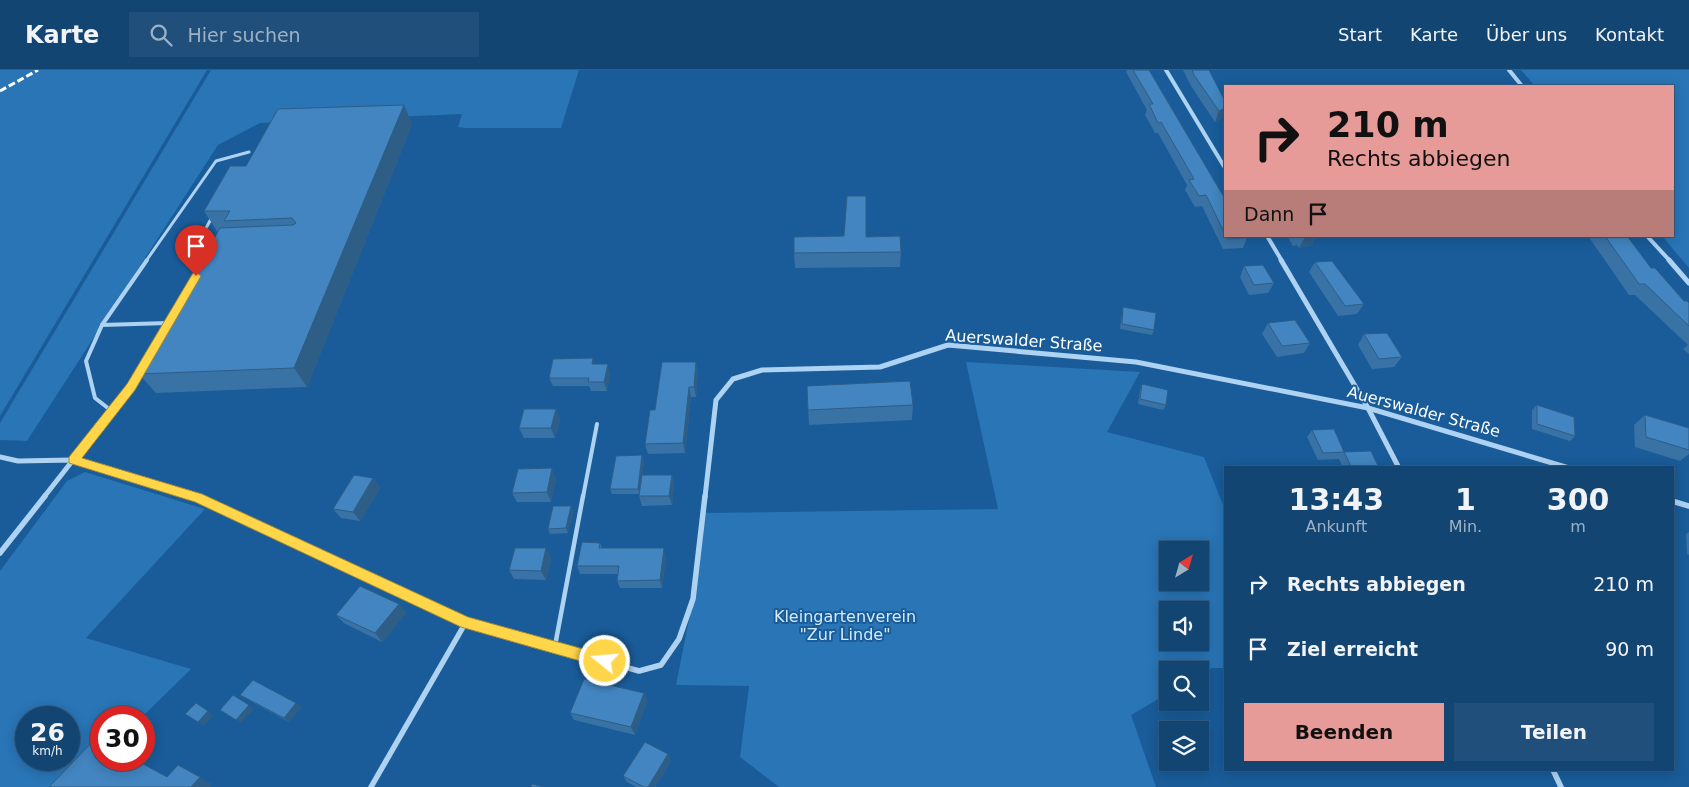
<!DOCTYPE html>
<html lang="de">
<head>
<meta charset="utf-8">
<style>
	body { margin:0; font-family:"DejaVu Sans",sans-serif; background:#204f7b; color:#f1f3f6; height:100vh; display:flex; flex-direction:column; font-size:19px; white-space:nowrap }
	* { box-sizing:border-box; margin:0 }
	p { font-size:16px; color:#9db1c4 }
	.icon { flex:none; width:28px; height:28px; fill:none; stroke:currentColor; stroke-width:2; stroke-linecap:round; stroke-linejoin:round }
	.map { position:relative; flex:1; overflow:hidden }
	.side { position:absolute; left:1224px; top:396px; width:450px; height:305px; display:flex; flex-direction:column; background:#134573; border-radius:0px; box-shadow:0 2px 12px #0003,0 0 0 1px #325d85 }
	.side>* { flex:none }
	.guide { position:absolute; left:1224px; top:15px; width:450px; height:152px; border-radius:0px; box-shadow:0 2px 12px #0003,0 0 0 1px #325d85; background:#e69b98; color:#111; overflow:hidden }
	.needle { width:32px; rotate:37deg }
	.fabs { position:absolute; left:1159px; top:471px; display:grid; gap:10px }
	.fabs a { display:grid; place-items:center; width:50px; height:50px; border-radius:0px; background:#134573; box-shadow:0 2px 12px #0003,0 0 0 1px #325d85; font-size:25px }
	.speed { position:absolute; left:15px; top:636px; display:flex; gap:10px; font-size:25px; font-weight:700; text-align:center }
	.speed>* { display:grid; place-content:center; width:65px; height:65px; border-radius:50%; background:#134573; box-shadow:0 2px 12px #0003,0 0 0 1px #325d85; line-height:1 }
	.speed small { font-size:12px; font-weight:400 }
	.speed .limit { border:8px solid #d22; background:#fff; color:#111 }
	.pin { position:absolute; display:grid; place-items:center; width:42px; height:42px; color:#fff; margin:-51px -21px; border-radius:50% 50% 50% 0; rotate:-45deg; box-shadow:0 0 5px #0007 }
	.pin .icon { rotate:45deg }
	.me { position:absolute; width:55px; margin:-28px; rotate:287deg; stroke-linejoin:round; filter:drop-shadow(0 0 4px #0008) }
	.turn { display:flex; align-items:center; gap:18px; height:105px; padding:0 20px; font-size:22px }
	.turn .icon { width:65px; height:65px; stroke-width:2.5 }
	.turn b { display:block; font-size:35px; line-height:42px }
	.then { display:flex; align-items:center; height:48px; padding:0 20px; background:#0003; gap:10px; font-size:19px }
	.eta { display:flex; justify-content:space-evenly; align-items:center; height:85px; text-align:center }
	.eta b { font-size:30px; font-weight:800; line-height:35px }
	.cta { display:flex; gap:10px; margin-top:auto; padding:10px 20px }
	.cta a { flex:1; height:58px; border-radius:0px; background:#e69b98; color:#111; font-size:20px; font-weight:800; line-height:58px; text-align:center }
	.cta a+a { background:#204f7b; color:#f1f3f6 }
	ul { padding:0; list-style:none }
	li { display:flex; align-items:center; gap:15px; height:65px; padding:0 20px }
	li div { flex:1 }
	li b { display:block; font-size:19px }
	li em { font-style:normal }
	header { display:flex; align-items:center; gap:30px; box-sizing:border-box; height:70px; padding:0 25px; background:#134573; border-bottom:1px solid #325d85 }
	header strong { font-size:24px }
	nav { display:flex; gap:28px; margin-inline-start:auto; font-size:18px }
	.search { width:350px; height:45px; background:#204f7b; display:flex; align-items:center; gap:12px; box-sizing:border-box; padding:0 18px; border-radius:0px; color:#9db1c4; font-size:19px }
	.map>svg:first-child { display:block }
</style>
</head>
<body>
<header>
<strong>Karte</strong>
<div class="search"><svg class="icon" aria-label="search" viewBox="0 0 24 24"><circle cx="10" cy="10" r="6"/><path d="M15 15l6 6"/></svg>Hier suchen</div>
<nav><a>Start</a><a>Karte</a><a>Über uns</a><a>Kontakt</a></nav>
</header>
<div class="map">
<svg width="1689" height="717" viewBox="0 0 1689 717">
	<rect width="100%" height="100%" fill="#195c99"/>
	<g fill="#2975b6" fill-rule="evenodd">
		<polygon points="0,0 207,0 0,346"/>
		<polygon points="211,0 579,0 561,58 466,58 458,57 462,44 260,53 218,75 27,371 0,370 0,353"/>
		<polygon points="1521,0 1689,0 1689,198 1662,166 1672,166 1672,16 1535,16"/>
		<path d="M966,292L1140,302L1107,362L1204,387L1225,440V598H1212L1200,605V600H1168L1167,624L1131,645L1156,717H779L740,687L749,616L676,615L693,529L703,443L998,439ZM1168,480H1200V512H1168ZM1168,540H1200V572H1168Z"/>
		<path d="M85,402L205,439L86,568L191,599L142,647L101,648V671L58,717H0V501L67,411ZM26,648H69V690H26Z"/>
	</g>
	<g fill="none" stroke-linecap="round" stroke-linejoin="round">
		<g stroke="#aed2f1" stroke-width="3">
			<polyline points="212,147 197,175 215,175"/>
			<polyline points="146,191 216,91 249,82"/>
		</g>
		<g stroke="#aed2f1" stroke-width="4">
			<polyline points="102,255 168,253"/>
			<polyline points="113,342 95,328 86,291 102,255 147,190"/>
			<polyline points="73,390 131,317 154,278"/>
			<polyline points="583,427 597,354"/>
		</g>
		<polyline stroke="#aed2f1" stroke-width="4.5" points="555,576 583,426"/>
		<g stroke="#aed2f1" stroke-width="4">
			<polyline points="1166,0 1225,98"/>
			<polyline points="1509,0 1522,16"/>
			<polyline points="1267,166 1282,191"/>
			<polyline points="1647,166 1670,191"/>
		</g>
		<g stroke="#aed2f1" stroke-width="5">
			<polyline points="1281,190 1368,338 1399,398"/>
			<polyline points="1669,190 1689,213"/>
			<polyline points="0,387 18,391 73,390 195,427"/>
			<polyline points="44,427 73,390"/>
			<polyline points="705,427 716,330 733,309 762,300 880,297 948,275 1136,292 1368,338 1569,398"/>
		</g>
		<g stroke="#aed2f1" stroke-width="5.5">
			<polyline points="190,426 466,552 639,601 661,595 679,569 693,529 705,426"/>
			<polyline points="1672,431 1689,436"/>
			<polyline points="0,483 45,426"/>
			<polyline points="1553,700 1561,717"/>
			<polyline points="371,717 466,552"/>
		</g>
		<polyline stroke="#fff" stroke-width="3" stroke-dasharray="7 3" stroke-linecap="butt" points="0,21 38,0"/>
	</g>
	<g fill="#3972a5">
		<polygon points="1127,0 1149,0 1225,129 1225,166 1246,166 1247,168 1243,178 1223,179 1202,136 1195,137 1185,120 1187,115 1158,63 1155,63 1145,45 1147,40 1126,2"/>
		<polygon points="1183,0 1209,0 1224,47 1215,52 1191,16"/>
		<polygon points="412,54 307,317 156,323 139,304 219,161 217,161 204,141 246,96"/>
		<polygon points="1287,166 1316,166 1312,175 1299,178 1297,175 1293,176"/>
		<polygon points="1588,166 1627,166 1651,198 1684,231 1689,233 1689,284 1683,279 1688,275 1635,225 1629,225"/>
		<polygon points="901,182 900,197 795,198 794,183"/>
		<polygon points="1315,192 1364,234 1357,244 1338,246 1309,202"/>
		<polygon points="1244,196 1274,213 1268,223 1249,225 1240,207"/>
		<polygon points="1123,237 1154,260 1152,265 1120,259 1122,243"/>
		<polygon points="1268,253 1310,273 1304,283 1277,287 1262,264"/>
		<polygon points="1364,264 1402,287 1394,297 1372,299 1358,275"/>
		<polygon points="696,292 698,302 696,327 691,327 685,383 648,384 645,374 655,340"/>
		<polygon points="595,294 610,303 607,321 591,321 589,316 553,316 549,308"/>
		<polygon points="1142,314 1166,335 1163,340 1138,334 1140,320"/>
		<polygon points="807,316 913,335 912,350 809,355"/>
		<polygon points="1537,335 1575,366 1570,371 1532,359 1532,340"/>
		<polygon points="556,339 560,349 555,368 524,368 519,358"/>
		<polygon points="1645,345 1689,358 1689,384 1680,391 1635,377 1634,355"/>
		<polygon points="1312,360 1344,382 1379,398 1343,398 1339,389 1318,390 1307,367"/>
		<polygon points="644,390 641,417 672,405 674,414 672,435 642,436 639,426 640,424 612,424 610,419"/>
		<polygon points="373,408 380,418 360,451 341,448 333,439"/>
		<polygon points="556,408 551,432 517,432 512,423"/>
		<polygon points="571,436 573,441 568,463 550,464 548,459"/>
		<polygon points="1689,462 1689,485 1687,484 1686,464"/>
		<polygon points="600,473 602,478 666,486 662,518 620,518 617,511 618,504 580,504 577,496"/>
		<polygon points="551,488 546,510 514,509 509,500"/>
		<polygon points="399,534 406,543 382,572 344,553 336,545"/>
		<polygon points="644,623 647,631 635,665 574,650 570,643"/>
		<polygon points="240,625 296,633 301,637 289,652 245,628"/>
		<polygon points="668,684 671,691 655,717 636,717 627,712 623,706"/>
	</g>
	<g fill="#2e5d86">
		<polygon points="404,35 412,54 307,317 294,298"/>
		<polygon points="1225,38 1225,44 1224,47 1215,52 1219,41"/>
		<polygon points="1309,166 1316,166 1312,175 1299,178 1305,167"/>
		<polygon points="696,292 698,302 696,327 694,317"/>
		<polygon points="608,294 610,303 607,321 604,312"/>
		<polygon points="689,317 691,327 685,383 683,373"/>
		<polygon points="556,339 560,349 555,368 551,358"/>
		<polygon points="642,385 644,390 640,424 638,419"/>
		<polygon points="552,398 556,408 551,432 547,422"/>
		<polygon points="672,405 674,414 672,435 669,426"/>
		<polygon points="373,408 380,418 360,451 353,442"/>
		<polygon points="571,436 573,441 568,463 566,458"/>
		<polygon points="546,478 551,488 546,510 541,501"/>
		<polygon points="664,478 666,486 662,518 660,510"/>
		<polygon points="399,534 406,543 382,572 375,563"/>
		<polygon points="644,623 647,631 635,665 631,657"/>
		<polygon points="296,633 301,637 289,652 284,648"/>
		<polygon points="249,635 254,639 241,653 236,650"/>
		<polygon points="208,641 214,645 203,656 198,652"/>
		<polygon points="668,684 671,691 655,717 648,717"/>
		<polygon points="200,707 212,714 210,717 191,717"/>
	</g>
	<g fill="#4285c0" stroke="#2e5d86">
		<polygon points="1133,0 1149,0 1225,129 1225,164 1206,125 1199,126 1189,110 1194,109 1161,52 1158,53 1149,34 1153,34"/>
		<polygon points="1192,0 1209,0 1225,31 1225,38 1219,41 1194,5"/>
		<polygon points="404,35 294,298 139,304 220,158 293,155 296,153 292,148 224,151 230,141 204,141 230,96 246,96 278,39"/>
		<polygon points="847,126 866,126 866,167 900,166 901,182 794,183 794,167 844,166"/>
		<polygon points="1226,166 1246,166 1247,168 1227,169"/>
		<polygon points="1605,166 1627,166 1651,198 1655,198 1684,231 1687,231 1689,233 1689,256 1645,214 1639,214"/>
		<polygon points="1332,191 1364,234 1345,236 1315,192"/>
		<polygon points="1263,195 1274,213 1254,215 1244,196"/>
		<polygon points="1123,237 1156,243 1154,260 1122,254"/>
		<polygon points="1295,250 1310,273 1282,276 1268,253"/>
		<polygon points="1387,263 1402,287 1379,289 1364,264"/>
		<polygon points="593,288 592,294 608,294 604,312 588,312 589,308 549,308 553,289"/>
		<polygon points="662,292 696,292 694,317 689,317 683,373 645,374 650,340 655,340"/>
		<polygon points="910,311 913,335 808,340 807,316"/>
		<polygon points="1142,314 1168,320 1166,335 1140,329"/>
		<polygon points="1537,335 1574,347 1575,366 1537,354"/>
		<polygon points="524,339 556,339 551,358 519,358"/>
		<polygon points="1645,345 1689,358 1689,380 1646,367"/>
		<polygon points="1334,359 1344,382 1371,381 1379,398 1352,398 1344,382 1323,383 1312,360"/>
		<polygon points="642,385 638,419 610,419 616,386"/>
		<polygon points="552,398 547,422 512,423 518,399"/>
		<polygon points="354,405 373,408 353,442 333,439"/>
		<polygon points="642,405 672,405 669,426 639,426"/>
		<polygon points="553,436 571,436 566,458 548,459"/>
		<polygon points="582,472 600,473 599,478 664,478 660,510 617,511 619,496 577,496"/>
		<polygon points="515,478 546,478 541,501 509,500"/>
		<polygon points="360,516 399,534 375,563 336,545"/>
		<polygon points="584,609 644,623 631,657 570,643"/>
		<polygon points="253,610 296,633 284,648 240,625"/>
		<polygon points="233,625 249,635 236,650 220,640"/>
		<polygon points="196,633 208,641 198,652 185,644"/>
		<polygon points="96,668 101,670 101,690 136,690 167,707 178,695 200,707 191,717 49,717"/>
		<polygon points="645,672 668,684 648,717 644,717 623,706"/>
		<polygon points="532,714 544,717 531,717"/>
	</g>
	<polygon fill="#ffd54a" stroke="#a68a30" points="196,202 201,206 135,320 82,388 202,424 468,547 605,585 610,587 612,591 610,596 605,598 461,557 195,432 69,393 69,387 127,314 193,203"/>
	<g text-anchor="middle" stroke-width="4" stroke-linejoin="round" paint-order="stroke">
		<g font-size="16" fill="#fff" stroke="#195c99">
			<text transform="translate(1024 270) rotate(4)" y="6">Auerswalder Straße</text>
			<text transform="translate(1424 341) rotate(15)" y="6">Auerswalder Straße</text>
		</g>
		<g font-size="16" fill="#d5eafc" stroke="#195c99">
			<text x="845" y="552">Kleingartenverein<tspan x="845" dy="18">"Zur Linde"</tspan></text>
		</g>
	</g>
</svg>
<div class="fabs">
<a><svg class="needle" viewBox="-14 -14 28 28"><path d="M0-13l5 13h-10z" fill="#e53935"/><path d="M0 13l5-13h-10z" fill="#9db1c4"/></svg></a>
<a><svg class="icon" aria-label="sound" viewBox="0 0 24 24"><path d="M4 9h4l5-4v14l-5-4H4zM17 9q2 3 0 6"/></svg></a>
<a><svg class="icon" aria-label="search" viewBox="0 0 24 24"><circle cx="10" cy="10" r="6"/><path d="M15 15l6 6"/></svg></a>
<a><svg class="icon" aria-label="layers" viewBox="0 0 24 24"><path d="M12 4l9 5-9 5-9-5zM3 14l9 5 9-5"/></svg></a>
</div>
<div class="speed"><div>26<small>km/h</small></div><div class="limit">30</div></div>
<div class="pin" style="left:196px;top:206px;background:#d93025"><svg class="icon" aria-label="arrive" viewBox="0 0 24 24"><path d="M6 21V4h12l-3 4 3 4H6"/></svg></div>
<svg class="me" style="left:605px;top:591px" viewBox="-20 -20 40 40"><circle r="17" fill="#ffd54a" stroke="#fff" stroke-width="3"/><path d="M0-11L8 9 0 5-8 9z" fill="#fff"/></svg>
<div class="guide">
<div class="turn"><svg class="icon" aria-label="right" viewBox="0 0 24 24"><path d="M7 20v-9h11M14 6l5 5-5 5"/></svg><div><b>210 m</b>Rechts abbiegen</div></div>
<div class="then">Dann<svg class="icon" aria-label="arrive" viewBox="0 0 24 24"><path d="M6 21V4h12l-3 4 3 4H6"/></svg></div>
</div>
<section class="side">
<div class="eta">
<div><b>13:43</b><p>Ankunft</p></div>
<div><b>1</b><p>Min.</p></div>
<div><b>300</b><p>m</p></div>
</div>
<ul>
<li><svg class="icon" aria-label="right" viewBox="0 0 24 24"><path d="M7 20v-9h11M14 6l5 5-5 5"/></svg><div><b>Rechts abbiegen</b></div><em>210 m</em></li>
<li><svg class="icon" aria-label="arrive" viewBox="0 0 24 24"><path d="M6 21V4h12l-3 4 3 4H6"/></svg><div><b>Ziel erreicht</b></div><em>90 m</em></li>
</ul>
<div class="cta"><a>Beenden</a><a>Teilen</a></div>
</section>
</div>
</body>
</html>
